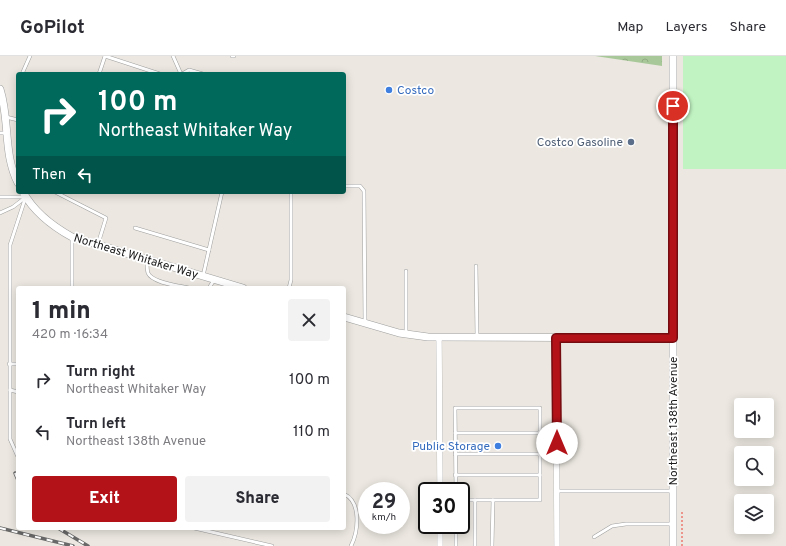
<!DOCTYPE html>
<html lang="en">
<head>
<meta charset="utf-8">
<style>
	body { margin:0; font-family:Overpass,sans-serif; background:#f2f2f3; color:#2b2b33; height:100vh; display:flex; flex-direction:column; font-size:15px; white-space:nowrap }
	* { box-sizing:border-box; margin:0 }
	p { font-size:13px; color:#7c7c81 }
	.icon { flex:none; width:22px; height:22px; fill:none; stroke:currentColor; stroke-width:2; stroke-linecap:round; stroke-linejoin:round }
	.map { position:relative; flex:1; overflow:hidden }
	.details { position:absolute; left:16px; top:230px; width:330px; height:244px; display:flex; flex-direction:column; background:#fff; border-radius:4px; box-shadow:0 2px 10px #0003 }
	.details>* { flex:none }
	.hud { position:absolute; left:16px; top:16px; width:330px; height:122px; border-radius:4px; box-shadow:0 2px 10px #0003; background:#00695c; color:#fff; overflow:hidden }
	.tools { position:absolute; left:734px; top:342px; display:grid; gap:8px }
	.tools a { display:grid; place-items:center; width:40px; height:40px; border-radius:4px; background:#fff; box-shadow:0 2px 10px #0003; font-size:20px }
	.speed { position:absolute; left:358px; top:426px; display:flex; gap:8px; font-size:20px; font-weight:700; text-align:center }
	.speed>* { display:grid; place-content:center; width:52px; height:52px; border-radius:50%; background:#fff; box-shadow:0 2px 10px #0003; line-height:1 }
	.speed small { font-size:10px; font-weight:400 }
	.speed .limit { border:2px solid #111; border-radius:6px; background:#fff; color:#111 }
	.pin { position:absolute; display:grid; place-items:center; width:34px; height:34px; color:#fff; margin:-17px; border:2px solid #fff; border-radius:50%; box-shadow:0 1px 4px #0007 }
	.me { position:absolute; width:44px; margin:-22px; rotate:0deg; stroke-linejoin:round; filter:drop-shadow(0 0 3px #0008) }
	.turn { display:flex; align-items:center; gap:14px; height:84px; padding:0 16px; font-size:18px }
	.turn .icon { width:52px; height:52px; stroke-width:2.5 }
	.turn b { display:block; font-size:28px; line-height:34px }
	.then { display:flex; align-items:center; height:38px; padding:0 16px; background:#0003; gap:8px; font-size:15px }
	.round { display:grid; place-items:center; flex:none; width:42px; height:42px; border-radius:4px; background:#f2f2f3 }
	.overview { display:flex; align-items:center; justify-content:space-between; height:68px; padding:0 16px }
	h1 { font-size:24px; font-weight:800; line-height:30px }
	.action { display:flex; gap:8px; margin-top:auto; padding:8px 16px }
	.action a { flex:1; height:46px; border-radius:4px; background:#b41219; color:#fff; font-size:16px; font-weight:800; line-height:46px; text-align:center }
	.action a+a { background:#f2f2f3; color:#2b2b33 }
	ul { padding:0; list-style:none }
	li { display:flex; align-items:center; gap:12px; height:52px; padding:0 16px }
	li div { flex:1 }
	li b { display:block; font-size:15px }
	li em { font-style:normal }
	header { display:flex; align-items:center; gap:24px; box-sizing:border-box; height:56px; padding:0 20px; background:#fff; border-bottom:1px solid #e1e1e2 }
	header strong { font-size:19px }
	nav { display:flex; gap:22px; margin-inline-start:auto; font-size:14px }
	.map>svg:first-child { display:block }
</style>
</head>
<body>
<header>
<strong>GoPilot</strong>
<nav><a>Map</a><a>Layers</a><a>Share</a></nav>
</header>
<div class="map">
<svg width="786" height="490" viewBox="0 0 786 490">
	<defs>
		<pattern id="forest-crowns" width="20" height="18" patternUnits="userSpaceOnUse"><rect width="20" height="18" fill="#a9c89a"/><path d="M2 6a3 3 0 1 1 6 0M12 15a3 3 0 1 1 6 0" fill="none" stroke="#91ab84"/></pattern>
	</defs>
	<rect width="100%" height="100%" fill="#ece8e1"/>
	<polygon fill="url(#forest-crowns)" points="595,0 662,0 662,10"/>
	<rect fill="#c1f3c2" x="683" y="0" width="103" height="113"/>
	<g fill="none" stroke-linecap="round" stroke-linejoin="round">
		<defs>
			<g id="service">
				<polyline points="105,0 160,18"/>
				<polyline points="173,0 181,18"/>
				<polyline points="232,0 234,0"/>
				<polyline points="22,18 30,0"/>
				<polyline points="99,18 105,0"/>
				<polyline points="182,18 189,14 203,18"/>
				<polyline points="6,61 18,64"/>
				<polyline points="0,77 6,77"/>
				<polyline points="344,130 360,130 364,135 365,266"/>
				<polyline points="55,136 106,162 98,188"/>
				<polyline points="0,141 26,141"/>
				<polyline points="0,157 13,151 26,141"/>
				<polyline points="135,172 209,194"/>
				<polyline points="72,181 72,232"/>
				<path d="M147,204C147,208 147,214 148,217C152,227 180,230 189,232"/>
				<polyline points="476,210 477,280"/>
				<polyline points="406,215 406,278"/>
				<polyline points="203,220 222,136"/>
				<polyline points="209,232 214,224"/>
				<polyline points="289,232 291,224 291,136"/>
				<polyline points="9,308 18,308"/>
				<polyline points="10,334 18,336"/>
				<polyline points="455,377 540,377"/>
				<polyline points="455,398 540,398"/>
				<polyline points="18,401 10,383 10,189 25,143"/>
				<polyline points="455,419 540,419"/>
				<polyline points="456,435 455,352 540,352 540,444 461,444"/>
				<polyline points="558,435 672,435"/>
				<path d="M344,438C362,446 358,476 351,490"/>
				<polyline points="456,469 456,490"/>
				<polyline points="194,472 272,490"/>
				<polyline points="594,481 612,470 626,468 673,468"/>
				<polyline points="475,490 475,444"/>
				<polyline points="492,490 493,444"/>
			</g>
			<g id="minor">
				<polyline points="439,281 440,435"/>
				<polyline points="556,282 557,490"/>
				<polyline points="440,469 440,490"/>
			</g>
			<g id="tertiary">
				<polyline points="673,0 673,490"/>
				<path d="M0,33C10,64 3,98 18,127"/>
				<path d="M23,136C34,156 52,170 72,181L243,232"/>
				<polyline points="344,261 399,277 428,281 673,282"/>
			</g>
		</defs>
		<use href="#service" stroke="#9f9f9f" stroke-width="4"/>
		<use href="#minor" stroke="#9f9f9f" stroke-width="6"/>
		<use href="#tertiary" stroke="#9f9f9f" stroke-width="8"/>
		<polyline stroke="#ec7972" stroke-width="1.5" stroke-dasharray="2 2" stroke-linecap="butt" points="682,490 682,456"/>
		<use href="#service" stroke="#fff" stroke-width="3"/>
		<use href="#minor" stroke="#fff" stroke-width="5.5"/>
		<use href="#tertiary" stroke="#fff" stroke-width="7"/>
		<defs>
			<g id="rail">
				<polyline points="15,417 18,424"/>
				<polyline points="0,472 73,490"/>
				<polyline points="58,472 88,490"/>
			</g>
		</defs>
		<use href="#rail" stroke="#696969" stroke-width="3.5"/>
		<use href="#rail" stroke="#fff" stroke-width="2" stroke-dasharray="6" stroke-linecap="butt"/>
	</g>
	<g fill="none" stroke-linecap="round" stroke-linejoin="round">
		<defs>
			<polyline id="route" points="557,387 556,282 673,282 673,50"/>
		</defs>
		<use href="#route" stroke="#750c10" stroke-width="10"/>
		<use href="#route" stroke="#b41219" stroke-width="7"/>
	</g>
	<g fill="#3f7fe0" stroke="#fff" stroke-width="1.5">
		<circle cx="389" cy="34" r="4"/>
		<circle cx="498" cy="390" r="4"/>
	</g>
	<circle fill="#5c6f8a" stroke="#fff" stroke-width="1.5" cx="631" cy="86" r="4"/>
	<g text-anchor="middle" stroke-width="3.5" stroke-linejoin="round" paint-order="stroke">
		<g font-size="12" fill="#366cbe" stroke="#fff" text-anchor="start">
			<text x="397" y="38">Costco</text>
			<text x="490" y="394" text-anchor="end">Public Storage</text>
		</g>
		<g font-size="12" fill="#4e5e75" stroke="#fff" text-anchor="end">
			<text x="623" y="90">Costco Gasoline</text>
		</g>
		<g font-size="12" fill="#1b1b1b" stroke="#fff">
			<text transform="translate(136 200) rotate(17)" y="4">Northeast Whitaker Way</text>
			<text transform="translate(673 365) rotate(-90)" y="4">Northeast 138th Avenue</text>
		</g>
	</g>
</svg>
<div class="tools">
<a><svg class="icon" aria-label="sound" viewBox="0 0 24 24"><path d="M4 9h4l5-4v14l-5-4H4zM17 9q2 3 0 6"/></svg></a>
<a><svg class="icon" aria-label="search" viewBox="0 0 24 24"><circle cx="10" cy="10" r="6"/><path d="M15 15l6 6"/></svg></a>
<a><svg class="icon" aria-label="layers" viewBox="0 0 24 24"><path d="M12 4l9 5-9 5-9-5zM3 14l9 5 9-5"/></svg></a>
</div>
<div class="speed"><div>29<small>km/h</small></div><div class="limit">30</div></div>
<div class="pin" style="left:673px;top:50px;background:#d93025"><svg class="icon" aria-label="arrive" viewBox="0 0 24 24"><path d="M6 21V4h12l-3 4 3 4H6"/></svg></div>
<svg class="me" style="left:557px;top:387px" viewBox="-20 -20 40 40"><circle r="19" fill="#fff"/><path d="M0-13L10 11 0 6-10 11z" fill="#b41219"/></svg>
<div class="hud">
<div class="turn"><svg class="icon" aria-label="right" viewBox="0 0 24 24"><path d="M7 20v-9h11M14 6l5 5-5 5"/></svg><div><b>100 m</b>Northeast Whitaker Way</div></div>
<div class="then">Then<svg class="icon" aria-label="left" viewBox="0 0 24 24"><path d="M17 20v-9H6M10 6l-5 5 5 5"/></svg></div>
</div>
<section class="details">
<div class="overview"><div><h1>1 min</h1><p>420 m · 16:34</p></div><a class="round"><svg class="icon" aria-label="close" viewBox="0 0 24 24"><path d="M6 6l12 12M18 6L6 18"/></svg></a></div>
<ul>
<li><svg class="icon" aria-label="right" viewBox="0 0 24 24"><path d="M7 20v-9h11M14 6l5 5-5 5"/></svg><div><b>Turn right</b><p>Northeast Whitaker Way</p></div><em>100 m</em></li>
<li><svg class="icon" aria-label="left" viewBox="0 0 24 24"><path d="M17 20v-9H6M10 6l-5 5 5 5"/></svg><div><b>Turn left</b><p>Northeast 138th Avenue</p></div><em>110 m</em></li>
</ul>
<div class="action"><a>Exit</a><a>Share</a></div>
</section>
</div>
</body>
</html>
